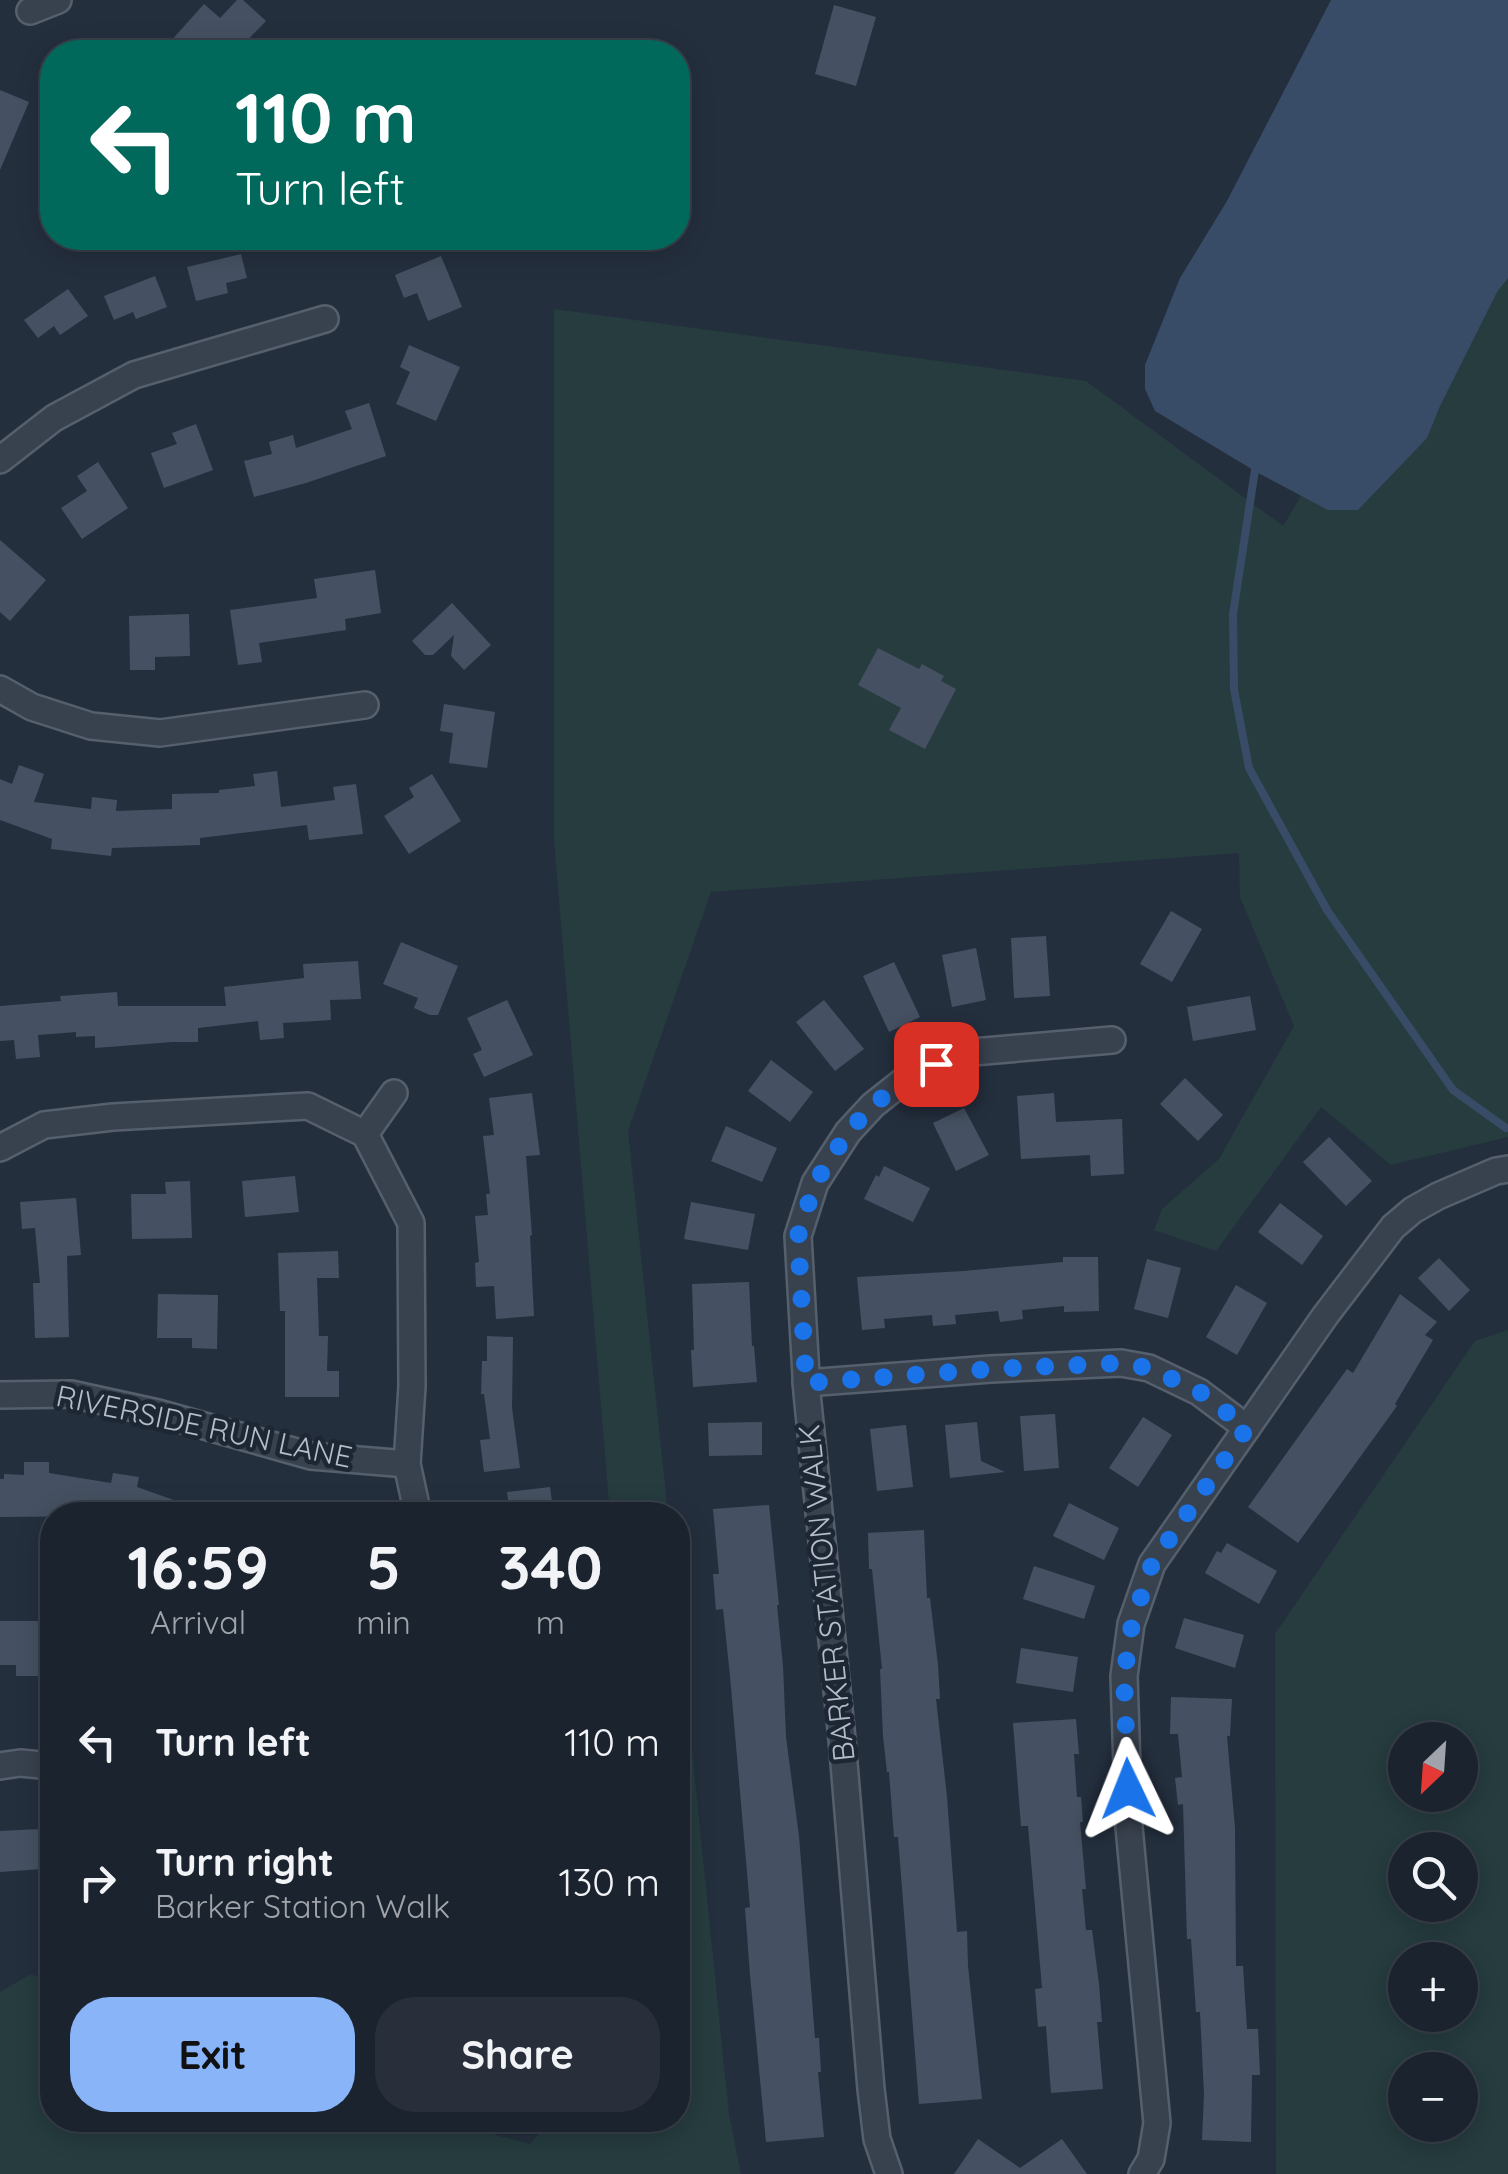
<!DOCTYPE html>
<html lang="en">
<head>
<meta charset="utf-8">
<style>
	body { margin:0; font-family:Quicksand,sans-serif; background:#282f3a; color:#f1f3f6; height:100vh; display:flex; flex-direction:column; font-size:38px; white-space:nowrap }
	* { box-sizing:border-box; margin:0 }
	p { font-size:32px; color:#a0a4aa }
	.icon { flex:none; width:55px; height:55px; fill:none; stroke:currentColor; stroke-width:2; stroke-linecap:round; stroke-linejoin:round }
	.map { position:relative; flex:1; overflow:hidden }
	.sheet { position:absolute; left:40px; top:1502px; width:650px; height:630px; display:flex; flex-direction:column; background:#1b232e; border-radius:40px; box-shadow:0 5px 25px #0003,0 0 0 2px #39404a }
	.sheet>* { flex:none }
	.banner { position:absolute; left:40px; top:40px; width:650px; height:210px; border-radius:40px; box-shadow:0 5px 25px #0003,0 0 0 2px #39404a; background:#00695c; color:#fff; overflow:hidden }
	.needle { width:65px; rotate:205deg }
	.controls { position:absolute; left:1388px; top:1722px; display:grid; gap:20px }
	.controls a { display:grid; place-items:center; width:90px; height:90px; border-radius:50%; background:#1b232e; box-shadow:0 5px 25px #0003,0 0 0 2px #39404a; font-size:50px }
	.pin { position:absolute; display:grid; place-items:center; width:85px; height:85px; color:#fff; margin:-42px; border-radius:20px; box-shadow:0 5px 15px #0006 }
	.me { position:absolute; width:110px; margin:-55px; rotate:358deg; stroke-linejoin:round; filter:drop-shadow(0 0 8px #0008) }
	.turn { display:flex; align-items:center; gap:35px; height:210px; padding:0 30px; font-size:45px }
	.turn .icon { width:130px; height:130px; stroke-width:2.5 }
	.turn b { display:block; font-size:70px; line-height:85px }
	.eta { display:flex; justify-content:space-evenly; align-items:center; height:170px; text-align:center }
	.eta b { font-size:60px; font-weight:700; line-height:70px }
	.button { display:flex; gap:20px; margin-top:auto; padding:20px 30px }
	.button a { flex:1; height:115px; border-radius:40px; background:#8ab4f8; color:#111; font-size:40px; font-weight:700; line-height:115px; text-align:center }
	.button a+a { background:#282f3a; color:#f1f3f6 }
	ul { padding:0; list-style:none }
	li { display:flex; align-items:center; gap:30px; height:140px; padding:0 30px }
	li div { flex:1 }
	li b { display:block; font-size:38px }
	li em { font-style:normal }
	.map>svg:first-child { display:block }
</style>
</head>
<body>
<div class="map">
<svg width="1508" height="2174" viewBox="0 0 1508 2174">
	<rect width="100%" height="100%" fill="#242f3e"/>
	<g fill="#263c3f" fill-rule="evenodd">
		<polygon points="1508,219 1508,1137 1391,1165 1321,1107 1216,1251 1154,1230 1162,1209 1219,1159 1294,1026 1240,897 1239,853 711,892 628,1131 668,1515 610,1515 554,839 554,309 1086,381 1283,526 1455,236"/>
		<path d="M1508,1330V2174H1276L1275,1634L1475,1341ZM1405,1740H1460V1795H1405ZM1405,1850H1460V1905H1405ZM1405,1960H1460V2015H1405ZM1405,2070H1460V2125H1405Z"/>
		<polygon points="678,1612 729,2115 741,2174 0,2174 0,1992 31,1974 52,1983 52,2120 440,2120 530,2144 551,2120 678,2120"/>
	</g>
	<polygon fill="#394c67" points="1331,0 1508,0 1508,278 1497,292 1440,406 1427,438 1358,510 1328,510 1260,474 1155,411 1145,389 1145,365 1180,278 1227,201"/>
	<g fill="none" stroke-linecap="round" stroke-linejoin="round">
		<polyline stroke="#394c67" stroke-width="8" points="1255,470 1233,614 1234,689 1249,768 1327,910 1453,1090 1506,1128"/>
	</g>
	<g fill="#455162">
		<polygon points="237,0 243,0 266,21 236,52 161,52 204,4 220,18"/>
		<polygon points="834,5 876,17 856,86 815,74"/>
		<polygon points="0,90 29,102 0,170"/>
		<polygon points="241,254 247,278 226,283 228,293 196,301 187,267"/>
		<polygon points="441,256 462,307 428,321 417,293 404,298 395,275"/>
		<polygon points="155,276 167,307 136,319 133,312 114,320 104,296"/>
		<polygon points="68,289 88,316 60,335 54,326 38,338 24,320"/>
		<polygon points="409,345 460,367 436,421 396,404 410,372 400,367"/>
		<polygon points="369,403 386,456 306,483 254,497 244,461 272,454 269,442 293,435 296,448 352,429 345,411"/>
		<polygon points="196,424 213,470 164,488 151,453 177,444 172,433"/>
		<polygon points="98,462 128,508 82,539 61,508 87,491 77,476"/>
		<polygon points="0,540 46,580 10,621 0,612"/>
		<polygon points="375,570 381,613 345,619 346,630 259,643 262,662 238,665 230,610 317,598 314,579"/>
		<polygon points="452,603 491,645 464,670 451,656 454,635 433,655 425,655 412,641"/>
		<polygon points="189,614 190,656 155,657 155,670 130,670 129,616"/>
		<polygon points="878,648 919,669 922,664 944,676 941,681 956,689 925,749 889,730 901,708 858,685"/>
		<polygon points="444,704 495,712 487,768 449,763 453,733 440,731"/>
		<polygon points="19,765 44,774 34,802 91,809 92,797 117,800 116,811 172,809 172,794 219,793 219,790 255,786 253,774 277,771 281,807 335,800 333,787 356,784 363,834 309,840 307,825 200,838 200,845 112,848 111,856 51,849 52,839 0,820 0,779 12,784"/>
		<polygon points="432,774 461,821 409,854 384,816 414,797 409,788"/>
		<polygon points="1171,911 1202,929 1172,982 1140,964"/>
		<polygon points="1046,936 1050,996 1014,998 1011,938"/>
		<polygon points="401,942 458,966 438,1015 430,1015 414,1008 418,998 383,984"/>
		<polygon points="976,948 986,1000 952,1007 942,955"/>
		<polygon points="358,961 361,999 330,1000 331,1020 283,1023 284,1038 260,1040 258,1021 198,1028 198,1042 172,1042 95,1048 95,1036 76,1037 76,1032 38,1035 40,1057 16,1059 14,1040 0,1041 0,1006 61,1001 60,996 117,992 118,1006 226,1006 224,987 304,978 303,964"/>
		<polygon points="894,962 920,1017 889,1032 863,976"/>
		<polygon points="1250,996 1256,1030 1193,1041 1187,1007"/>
		<polygon points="507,1000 533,1055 484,1077 473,1054 482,1050 467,1018"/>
		<polygon points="824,1000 864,1049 835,1071 796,1022"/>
		<polygon points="771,1060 813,1092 790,1122 748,1091"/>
		<polygon points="1185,1078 1223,1115 1198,1141 1160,1104"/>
		<polygon points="532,1093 540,1155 526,1156 532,1235 530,1236 534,1316 496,1319 494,1286 476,1287 475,1263 479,1262 475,1216 488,1215 486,1194 490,1194 483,1136 494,1135 489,1098"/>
		<polygon points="1054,1093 1056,1122 1122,1119 1124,1174 1091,1176 1090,1155 1021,1159 1017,1096"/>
		<polygon points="964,1108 989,1155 956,1171 933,1123"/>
		<polygon points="726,1126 777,1148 762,1182 711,1161"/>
		<polygon points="1329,1137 1372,1181 1346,1206 1303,1162"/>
		<polygon points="884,1166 930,1188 913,1222 864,1199 876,1175 879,1177"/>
		<polygon points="295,1176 299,1212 245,1217 242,1181"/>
		<polygon points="190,1181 192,1238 132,1239 131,1194 166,1194 165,1182"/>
		<polygon points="76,1198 81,1255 67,1256 69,1337 35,1338 33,1283 40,1283 35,1228 22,1229 20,1202"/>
		<polygon points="691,1202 755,1214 748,1250 684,1239"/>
		<polygon points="1280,1203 1323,1236 1302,1265 1258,1232"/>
		<polygon points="338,1251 339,1278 317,1278 319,1336 328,1336 327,1371 339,1371 339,1397 285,1397 285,1311 280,1311 278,1253"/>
		<polygon points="1063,1257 1098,1257 1099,1311 1064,1312 1064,1306 1022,1310 1023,1319 1000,1322 998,1311 955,1315 956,1324 933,1326 932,1315 884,1319 885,1328 862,1330 857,1277 964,1271 1063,1262"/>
		<polygon points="1439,1258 1470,1290 1449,1311 1418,1278"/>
		<polygon points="1147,1259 1181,1268 1168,1318 1134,1309"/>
		<polygon points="749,1282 752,1346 754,1346 757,1382 693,1387 691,1350 694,1350 692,1284"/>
		<polygon points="1236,1285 1267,1303 1237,1355 1206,1337"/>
		<polygon points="158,1294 218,1295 217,1349 192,1348 192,1338 157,1338"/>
		<polygon points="1400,1294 1437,1322 1425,1335 1433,1340 1395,1404 1397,1406 1298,1543 1248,1507 1347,1369 1353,1373"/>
		<polygon points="487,1336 513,1337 512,1408 520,1468 484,1472 480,1440 490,1439 484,1394 481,1394 482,1361 487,1361"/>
		<polygon points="1055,1414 1059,1468 1024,1471 1020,1416"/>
		<polygon points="1143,1417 1172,1435 1138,1487 1109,1468"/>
		<polygon points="762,1422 762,1455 709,1456 708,1423"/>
		<polygon points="977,1422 981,1461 1005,1472 950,1478 945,1425"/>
		<polygon points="906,1425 913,1487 877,1491 870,1429"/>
		<polygon points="24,1462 49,1462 49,1473 111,1483 113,1473 139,1477 137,1487 208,1512 207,1515 0,1517 0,1479 4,1479 4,1474 24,1475"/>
		<polygon points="550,1487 554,1515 510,1515 507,1492"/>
		<polygon points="1069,1503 1119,1528 1104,1560 1053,1536"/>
		<polygon points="769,1505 779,1605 777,1605 783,1666 786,1737 799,1836 815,2038 819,2038 821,2072 818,2072 824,2137 766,2142 750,1975 745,1908 750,1907 730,1676 723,1609 716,1610 713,1574 719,1574 713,1509"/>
		<polygon points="924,1530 927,1598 930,1598 938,1665 940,1699 936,1699 947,1797 957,1932 967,1931 968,1966 982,2099 919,2104 898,1837 894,1837 889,1772 887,1772 883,1736 880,1669 882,1669 872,1569 869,1569 868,1533"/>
		<polygon points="1227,1543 1277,1571 1259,1604 1205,1573 1217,1551 1221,1553"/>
		<polygon points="1034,1566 1095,1586 1084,1619 1023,1599"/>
		<polygon points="1184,1618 1244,1635 1235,1668 1175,1648"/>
		<polygon points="0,1621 41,1621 42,1676 16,1676 16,1665 0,1665"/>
		<polygon points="1021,1648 1078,1657 1073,1692 1016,1683"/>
		<polygon points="1171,1697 1232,1699 1230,1736 1227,1736 1235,1828 1236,1966 1243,1966 1247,2029 1258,2029 1260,2075 1252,2075 1251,2142 1202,2140 1204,2094 1200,2012 1196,2012 1191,1939 1187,1939 1183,1804 1178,1805 1175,1778 1182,1777 1178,1734 1170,1734"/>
		<polygon points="1076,1719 1079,1754 1074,1754 1077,1797 1081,1797 1083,1822 1080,1822 1086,1889 1082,1889 1086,1930 1092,1930 1099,1984 1102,2022 1097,2022 1103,2089 1051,2093 1046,2026 1038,2027 1035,1989 1042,1988 1028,1826 1021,1826 1013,1723"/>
		<polygon points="40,1829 42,1869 0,1872 0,1831"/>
		<polygon points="978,2139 1020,2168 1062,2139 1087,2174 954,2174"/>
	</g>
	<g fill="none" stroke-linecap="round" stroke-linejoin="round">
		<defs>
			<g id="street">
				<polyline points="30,11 58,0"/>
				<polyline points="0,460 54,418 134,375 325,319"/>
				<polyline points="0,689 32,707 91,726 160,733 365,705"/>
				<polyline points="365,1134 394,1093"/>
				<polyline points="0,1148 44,1125 113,1117 308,1106 365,1134 411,1223 412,1386 407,1464 418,1515"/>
				<polyline points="806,1383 991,1369 1121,1363 1149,1368 1199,1392 1247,1428"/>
				<polyline points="0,1395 71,1394 158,1413 311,1456 407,1464"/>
				<polyline points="0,1766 20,1763 52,1766"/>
				<polyline points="889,2174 877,2139 871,2089 842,1739 807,1393 798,1236 815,1183 848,1132 873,1105 911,1075 961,1053 1112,1040"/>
				<polyline points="1142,2174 1151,2159 1157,2123 1129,1827 1124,1676 1131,1624 1152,1564 1325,1316 1393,1227 1413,1210 1438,1196 1496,1171 1508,1169"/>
			</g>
		</defs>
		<use href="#street" stroke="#565f6c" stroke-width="30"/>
		<use href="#street" stroke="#38414e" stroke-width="25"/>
	</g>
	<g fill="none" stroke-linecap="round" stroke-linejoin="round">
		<polyline stroke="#1a73e8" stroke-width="18" stroke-dasharray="0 32.4" points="936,1064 911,1076 873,1105 848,1132 815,1183 798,1236 806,1383 991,1369 1121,1363 1149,1368 1200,1392 1247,1428 1152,1564 1132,1624 1124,1676 1128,1789"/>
	</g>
	<g text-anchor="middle" stroke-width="9" stroke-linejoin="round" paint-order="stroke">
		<g font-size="30" fill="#b4bcc9" stroke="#1d2633">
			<text transform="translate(204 1427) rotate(12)" y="10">RIVERSIDE RUN LANE</text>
			<text transform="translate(827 1593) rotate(-96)" y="10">BARKER STATION WALK</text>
		</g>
	</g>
</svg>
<div class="controls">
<a><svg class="needle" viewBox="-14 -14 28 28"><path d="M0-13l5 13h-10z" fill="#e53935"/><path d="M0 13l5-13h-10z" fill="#a0a4aa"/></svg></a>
<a><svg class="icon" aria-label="search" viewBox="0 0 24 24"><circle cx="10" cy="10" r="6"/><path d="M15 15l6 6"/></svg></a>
<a>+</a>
<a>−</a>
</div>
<div class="pin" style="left:936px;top:1064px;background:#d93025"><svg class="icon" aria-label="arrive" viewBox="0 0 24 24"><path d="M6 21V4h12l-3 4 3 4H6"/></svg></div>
<svg class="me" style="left:1128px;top:1789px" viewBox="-20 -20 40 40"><path d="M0-17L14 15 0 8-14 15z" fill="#1a73e8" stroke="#fff" stroke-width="4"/></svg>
<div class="banner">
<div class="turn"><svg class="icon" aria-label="left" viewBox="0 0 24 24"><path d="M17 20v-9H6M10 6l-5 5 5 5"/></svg><div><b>110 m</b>Turn left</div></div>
</div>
<section class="sheet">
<div class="eta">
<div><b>16:59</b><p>Arrival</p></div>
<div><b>5</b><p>min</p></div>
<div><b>340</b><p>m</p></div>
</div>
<ul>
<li><svg class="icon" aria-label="left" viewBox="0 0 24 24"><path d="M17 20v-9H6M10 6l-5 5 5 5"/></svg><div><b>Turn left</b></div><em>110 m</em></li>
<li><svg class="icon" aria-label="right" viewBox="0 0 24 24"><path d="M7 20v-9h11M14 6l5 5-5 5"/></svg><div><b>Turn right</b><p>Barker Station Walk</p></div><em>130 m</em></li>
</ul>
<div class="button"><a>Exit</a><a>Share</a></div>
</section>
</div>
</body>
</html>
